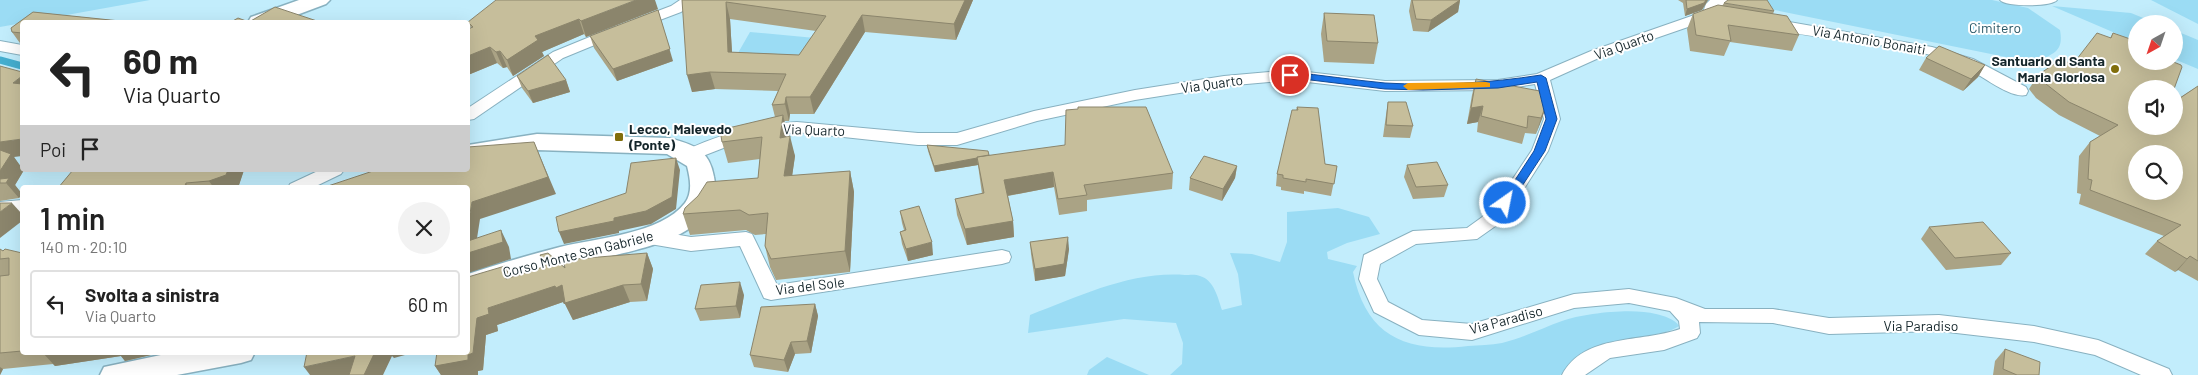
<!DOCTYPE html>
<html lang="it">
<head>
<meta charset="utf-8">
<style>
	body { margin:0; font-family:Barlow,sans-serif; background:#f2f2f2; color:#222; height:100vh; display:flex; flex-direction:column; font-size:19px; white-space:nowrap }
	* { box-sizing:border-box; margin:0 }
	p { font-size:16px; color:#767676 }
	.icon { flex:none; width:28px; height:28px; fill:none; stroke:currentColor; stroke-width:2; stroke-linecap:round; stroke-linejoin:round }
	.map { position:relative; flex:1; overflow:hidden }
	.panel { position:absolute; left:20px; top:185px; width:450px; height:170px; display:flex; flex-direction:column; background:#fff; border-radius:5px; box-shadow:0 5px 20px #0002 }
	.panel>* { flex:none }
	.top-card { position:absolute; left:20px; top:20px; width:450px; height:152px; border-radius:5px; box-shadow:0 5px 20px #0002; background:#fff; color:#222; overflow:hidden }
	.needle { width:32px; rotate:220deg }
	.controls { position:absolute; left:2128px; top:15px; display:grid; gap:10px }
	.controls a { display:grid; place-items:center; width:55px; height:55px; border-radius:50%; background:#fff; box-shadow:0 5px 20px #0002; font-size:25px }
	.pin { position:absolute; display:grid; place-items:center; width:42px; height:42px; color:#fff; margin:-21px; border:2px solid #fff; border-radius:50%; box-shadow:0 1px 5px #0007 }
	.me { position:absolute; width:55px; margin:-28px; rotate:33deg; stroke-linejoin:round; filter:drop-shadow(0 0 4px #0008) }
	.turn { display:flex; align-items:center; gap:18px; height:105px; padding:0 20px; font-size:22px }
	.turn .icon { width:65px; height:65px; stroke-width:2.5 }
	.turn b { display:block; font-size:35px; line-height:42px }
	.then { display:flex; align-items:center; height:48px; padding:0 20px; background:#0003; gap:10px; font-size:19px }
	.round { display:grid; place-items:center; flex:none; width:52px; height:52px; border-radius:26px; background:#f2f2f2 }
	.head { display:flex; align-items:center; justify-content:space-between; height:85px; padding:0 20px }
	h1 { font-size:30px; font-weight:600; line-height:38px }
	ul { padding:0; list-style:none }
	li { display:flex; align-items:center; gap:15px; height:68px; margin:0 10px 8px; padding:0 10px; border:2px solid #e0e0e0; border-radius:5px }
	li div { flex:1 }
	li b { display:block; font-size:19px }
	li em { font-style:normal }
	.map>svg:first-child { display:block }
</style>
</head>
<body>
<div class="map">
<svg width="2198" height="375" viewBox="0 0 2198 375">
	<rect width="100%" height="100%" fill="#c2edfc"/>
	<g fill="#9bdcf4">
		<polygon points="0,0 150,0 0,27"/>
		<path d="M1760,0H1992L2028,8L2060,30C2064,53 2053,53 2035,63L1765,8Z"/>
		<polygon points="2151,0 2198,0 2198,24"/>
		<polygon points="2052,6 2131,13 2158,24 2136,24 2136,42"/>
		<polygon points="2174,30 2198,40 2198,69 2174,59"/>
		<polygon points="750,32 815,38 801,66 734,60"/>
		<path d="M1338,208L1369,217L1380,234L1347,243L1327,252L1328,259L1357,266L1353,272C1366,337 1407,353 1468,346C1479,345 1491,345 1502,343C1523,338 1542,328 1562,321C1585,313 1633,308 1656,314C1664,316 1675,319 1679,326C1662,337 1631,337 1612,342C1588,349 1578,362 1560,375H1170L1182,364L1183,343L1176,323L1124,319L1028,333L1030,315C1080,296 1131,271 1185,275C1189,275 1196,274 1200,276C1214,280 1218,298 1222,310L1242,305L1238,274L1230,253L1252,254L1280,262L1287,242V212Z"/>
		<polygon points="1107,357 1149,375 1087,375 1089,370"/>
	</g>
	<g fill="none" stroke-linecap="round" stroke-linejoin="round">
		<polyline stroke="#44aecf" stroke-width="7" points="0,60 22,66"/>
		<defs>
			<g id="minor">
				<polygon points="680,0 697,0 681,12 644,26 639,28 631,23 634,20 671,6"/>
				<path d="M1731,0L1720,7L1717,17L1601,57L1550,80L1560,119L1548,151L1504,220L1477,239L1416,244L1380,264L1377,279L1388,302L1422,320L1472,324L1574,294L1629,289L1676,298L1705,309H1773L1829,318L1939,315L2034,326L2098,340L2169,369L2172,375H2141L2095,355L2034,342L1939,331L1829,334L1773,323L1699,322L1700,333L1697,338L1664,350L1610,358L1585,375H1562C1584,333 1642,343 1680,329L1679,321L1670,311L1629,303L1574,308L1472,340L1419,335L1374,312L1359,279L1364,255L1413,231L1467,228L1492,210L1532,150L1544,119L1535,84L1498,90L1385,91L1290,80L1224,86L1135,100L1037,121L957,145H918L797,132L744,140L690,161L684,159L681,155L684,151C720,134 757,124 797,122L918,133H957L1034,111L1135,90L1224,76L1290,70L1385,81L1498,80L1537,74L1591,51L1703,12L1706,4L1710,0Z"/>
				<path d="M2000,0H2057C2052,7 2005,7 2000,0Z"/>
				<path d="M1772,19L1932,47L1973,59L2026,87L2028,91L2026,95C2009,99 1978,72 1961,65C1903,41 1828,43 1767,27L1764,24L1767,21Z"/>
				<polygon points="614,27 619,29 622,32 619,35 563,58 474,119 468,120 468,108 553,52"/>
				<polygon points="0,41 22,45 22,55 0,51"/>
				<polygon points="320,170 344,170 341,174 312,188 288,188 290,184"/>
				<polygon points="22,200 22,212 0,214 0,202"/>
				<polygon points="650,230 691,237 746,232 752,234 777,285 1002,250 1009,252 1011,257 1009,262 1002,264 771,300 764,298 740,246 691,251 650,244 644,242 641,237 644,232"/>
			</g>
			<g id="secondary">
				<polygon points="299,0 330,0 326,4 278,22 248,22 251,17"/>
				<path d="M537,134L669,138C694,145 709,149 714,177C718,195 708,214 693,226C660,251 588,259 547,270C521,277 494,289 468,295V274C498,264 529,255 560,247C596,238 661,234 685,203C693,192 690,178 687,166L667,154L537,150L468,161V145Z"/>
				<polygon points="175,352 255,352 251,360 241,363 177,375 100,375 104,367"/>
			</g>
		</defs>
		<use href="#minor" stroke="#88b1c0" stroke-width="2"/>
		<use href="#secondary" stroke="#88b1c0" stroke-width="3"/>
		<use href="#minor" fill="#fff" fill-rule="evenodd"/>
		<use href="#secondary" fill="#fff" fill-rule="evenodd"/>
	</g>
	<g fill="#aaa385" fill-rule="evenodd">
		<path d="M682,0H973L956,40L865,32L814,114H790L789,121H784L788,136L795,156L792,176L850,171L854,192L850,272L776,280L770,267L765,246L766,234L755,235L746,230L690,235L683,214L758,178L760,159L728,163L722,142L775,117L772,105L778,91L715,89L692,92ZM730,19L816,31L799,55L732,52Z"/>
		<polygon points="1411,0 1460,0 1458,12 1428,32 1413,31 1409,11"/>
		<polygon points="1678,0 1708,0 1702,10 1685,16 1683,3"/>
		<polygon points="1724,3 1774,11 1773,14 1799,35 1792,51 1730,42 1724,56 1690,51 1687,29 1693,14 1722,6"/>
		<polygon points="658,9 586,37 584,34 542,52 544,56 513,76 507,67 503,68 497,63 468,75 468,29 471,28 468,22"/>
		<polygon points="33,12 120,21 121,22 22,22 22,46 12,32 11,28"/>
		<polygon points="1324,13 1378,43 1374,64 1324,62 1321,34"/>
		<polygon points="2113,33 2136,126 2198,86 2198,281 2178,270 2175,272 2145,254 2157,241 2164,236 2079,204 2081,194 2077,193 2079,156 2090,142 2100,136 2059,115 2036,98 2029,89 2038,75 2073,64 2110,38"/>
		<polygon points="590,36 673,61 617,81 594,48"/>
		<polygon points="1926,58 1985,65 1978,77 1963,91 1919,70"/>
		<polygon points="0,66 14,157 22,170 24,170 15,185 22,194 19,198 0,201"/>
		<polygon points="517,76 566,80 570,92 533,103 522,88"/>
		<polygon points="1476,79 1547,103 1536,134 1525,133 1522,144 1477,132 1478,122 1467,124 1472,95"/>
		<polygon points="1388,102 1413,126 1410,138 1383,137 1386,115"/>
		<polygon points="1297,107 1325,164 1337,166 1331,196 1304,191 1304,194 1281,190 1281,187 1276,186 1277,174"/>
		<polygon points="927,145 989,155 1173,173 1172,189 1087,200 1087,211 1059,215 1054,187 1008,196 1013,221 1014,237 967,245 957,215 955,199 982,194 978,165 935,172 928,151"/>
		<polygon points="1407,165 1448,185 1444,197 1413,199 1404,177"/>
		<polygon points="1237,166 1235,178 1222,201 1189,190 1190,178"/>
		<polygon points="244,170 238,188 58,188"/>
		<polygon points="900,211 933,255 908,261 902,244 900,232 904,230 902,223"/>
		<polygon points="1929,227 2011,253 2001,265 1946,270 1921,239"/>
		<polygon points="1030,242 1069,249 1065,276 1035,281 1031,254"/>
		<polygon points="0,249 3,251 22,253 22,352 164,352 125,361 121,356 55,366 53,364 3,369 0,375"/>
		<polygon points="647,253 653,269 647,301 630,302 573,320 565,304 564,304 563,302 497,325 498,331 486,335 483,370 478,371 478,375 441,375 435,366 437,356 435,352 468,352 505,266 511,277"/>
		<polygon points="744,295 740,318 700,321 695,309"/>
		<polygon points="815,304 818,316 811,353 795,354 788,372 754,367 750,355"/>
		<polygon points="2005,349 2039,375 1993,375 1995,361"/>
	</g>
	<g fill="#8b856c">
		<polygon points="636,0 655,0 658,9 586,37 581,21"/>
		<polygon points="965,0 973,0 956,40 954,24"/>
		<polygon points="1460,0 1458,12 1428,32 1431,20"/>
		<polygon points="1706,0 1708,0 1702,10 1685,16 1687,9"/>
		<polygon points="726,2 730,19 733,69 728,52"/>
		<polygon points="658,10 673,61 617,81 613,69"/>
		<polygon points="862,15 865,32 814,114 810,97"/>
		<polygon points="579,19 584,34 542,52 544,56 513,76 507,60 535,36"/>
		<polygon points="490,47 497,63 468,75 468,56"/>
		<polygon points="500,51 507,67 503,68 496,52"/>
		<polygon points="1985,65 1978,77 1963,91 1971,79"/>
		<polygon points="710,72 715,89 692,92 687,75"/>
		<polygon points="22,76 22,95 13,83"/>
		<polygon points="566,80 570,92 533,103 528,91"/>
		<polygon points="786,97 790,114 789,121 785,104"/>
		<polygon points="1547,103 1542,119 1536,134 1541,118"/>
		<polygon points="1483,106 1478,122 1467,124 1471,108"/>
		<polygon points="783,115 788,135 785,158 780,138"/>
		<polygon points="790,136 795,156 789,197 784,176"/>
		<polygon points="22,139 22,156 14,157 22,168 22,170 24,170 15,185 22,194 19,198 6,183 0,183 0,142"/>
		<polygon points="534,142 556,194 480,219 475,251 501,230 509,247 511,259 468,273 468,225 472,202"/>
		<polygon points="676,158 680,170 676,209 651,224 619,231 619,233 564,244 559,232 614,218"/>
		<polygon points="977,158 978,165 935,172 934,166"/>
		<polygon points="1237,166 1235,178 1222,201 1223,189"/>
		<polygon points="228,170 244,170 238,188 214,188 209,181"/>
		<polygon points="850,171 854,192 850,272 845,251"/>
		<polygon points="1053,172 1054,187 1006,196 1004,180"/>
		<polygon points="186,183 188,188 184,188"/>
		<polygon points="12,203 22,214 22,221 0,238 0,212"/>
		<polygon points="1013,221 1014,237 967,245 965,229"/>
		<polygon points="1068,237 1069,249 1065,276 1035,281 1035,269"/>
		<polygon points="932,242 933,255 908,261 906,249"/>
		<polygon points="647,253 653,269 647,301 641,284"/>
		<polygon points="2190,256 2178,270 2175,272 2187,259"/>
		<polygon points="505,266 514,283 506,279"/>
		<polygon points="740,282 744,295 740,318 736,306"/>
		<polygon points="562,285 623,285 630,302 573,320 565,304 564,304 563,302 497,325 498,331 486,335 483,370 478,371 478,375 441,375 435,366 477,318 488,308 555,286"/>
		<polygon points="815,304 818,316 811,353 807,341"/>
		<polygon points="791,342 795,354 788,372 784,360"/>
		<polygon points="42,352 164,352 125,361 121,356 55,366"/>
		<polygon points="375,352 416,352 394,358 392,356 383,375 310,375 304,367 355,356"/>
		<polygon points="0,367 3,369 0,375"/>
	</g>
	<g fill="#c6be9b" stroke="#8b856c" fill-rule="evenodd">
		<polygon points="496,0 636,0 581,21 579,19 535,36 538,40 507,60 500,51 496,52 490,47 468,56 468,29 473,27 468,22"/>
		<path d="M682,0H965L954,24L862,15L810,97H786L785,104L772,105L786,74L710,72L687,75ZM726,2L826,16L799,55L728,52Z"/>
		<polygon points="1412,0 1460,0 1431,20 1416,19"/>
		<polygon points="1686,0 1706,0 1704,3 1687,9"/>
		<polygon points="1728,0 1767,0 1774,11 1724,3"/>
		<polygon points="1718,5 1787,16 1799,35 1728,25 1731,41 1696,35 1693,14"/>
		<polygon points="275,7 320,22 231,22 238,18 249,22"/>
		<polygon points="658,10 670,49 613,69 590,36"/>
		<polygon points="33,12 120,21 118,22 22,22 22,33 12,32 11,28"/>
		<polygon points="1324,13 1374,15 1378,43 1327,41"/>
		<path d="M2097,33L2111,38L2113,33L2136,41V61H2171L2181,65L2182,67L2174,89H2136V126H2174V102L2198,86V261L2190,256L2187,259L2157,241L2181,225L2090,190L2092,180L2088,179L2090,142L2118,125L2069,102L2046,84L2038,75L2060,60L2073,64ZM2136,154H2174V191H2136Z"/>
		<polygon points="1939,46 1985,65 1971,79 1926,58"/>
		<polygon points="548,55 566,80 528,91 517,76"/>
		<polygon points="0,66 22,72 22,76 13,83 22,84 22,139 0,142"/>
		<polygon points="1476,79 1545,92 1547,103 1541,118 1528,116 1527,128 1481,116 1483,106 1471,108"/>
		<polygon points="1388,102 1406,102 1413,126 1386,125"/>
		<polygon points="1078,107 1146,107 1173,173 1084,185 1087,195 1058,199 1053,172 1004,180 1013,221 965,229 955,199 984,193 977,157 1065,145 1066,110 1078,109"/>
		<polygon points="1297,107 1318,108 1325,164 1337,166 1334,184 1306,179 1306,182 1283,178 1283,175 1277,174 1292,110 1298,110"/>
		<polygon points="783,115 780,138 790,136 784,176 850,171 845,251 771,259 765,246 768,213 749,215 740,210 683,214 685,208 698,196 707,182 758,178 762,137 722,142 720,130"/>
		<polygon points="534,142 548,177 472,202 468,225 468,188 322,188 376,170 468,170 468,147"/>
		<polygon points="927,145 988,151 989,155 977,157 977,158 934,166"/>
		<polygon points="0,150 11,154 0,171"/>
		<polygon points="1204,156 1237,166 1223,189 1190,178"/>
		<polygon points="676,158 672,197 646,211 614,218 614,221 559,232 556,217 626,193 631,163"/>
		<polygon points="1437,162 1448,185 1416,187 1407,165"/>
		<polygon points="73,170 228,170 226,175 209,181 186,183 184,188 58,188"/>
		<polygon points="9,178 6,183 0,183 0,179"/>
		<polygon points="0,203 12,203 0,212"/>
		<polygon points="919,206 932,242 906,249 900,232 906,230 900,211"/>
		<polygon points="1983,222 2011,253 1955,258 1929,227"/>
		<polygon points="501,230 503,242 468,253 468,241"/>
		<polygon points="1068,237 1064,264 1035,269 1030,242"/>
		<polygon points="0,249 3,251 5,249 22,253 22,351 0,353 0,276 9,275 9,258 0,259"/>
		<polygon points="548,253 565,268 563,260 647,253 641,284 623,285 565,303 562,285 556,288 555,286 488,308 489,314 477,318 473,353 468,355 468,360 435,366 437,352 468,352 468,277 505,266 506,279 546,266 540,255"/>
		<polygon points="740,282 736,306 695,309 701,285"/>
		<polygon points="815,304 807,341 791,342 784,360 750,355 761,307"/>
		<polygon points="2005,349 2040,362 2039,375 2017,375 2003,369"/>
		<polygon points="307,352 375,352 364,375 349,375 355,356 304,367"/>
	</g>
	<path fill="#1a73e8" stroke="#114b97" d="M1290,72C1321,75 1353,80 1385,83C1437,86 1490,83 1541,75L1546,78L1557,119L1545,151L1509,206L1505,207L1500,203L1534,151L1546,119L1537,82L1498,88L1423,90L1385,89L1286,77L1284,75Z"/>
	<polygon fill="#f59e0b" points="1486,82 1490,83 1490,87 1408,90 1403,86 1408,83"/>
	<g fill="#816e0c" stroke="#fff" stroke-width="2">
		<circle cx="2115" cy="69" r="5"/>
		<rect x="614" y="132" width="10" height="10" rx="2.5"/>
	</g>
	<g text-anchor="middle" stroke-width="4" stroke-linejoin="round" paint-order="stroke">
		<g font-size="14" fill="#2b5867" stroke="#fff">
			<text x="1995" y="33">Cimitero</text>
		</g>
		<g font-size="14" fill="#15262b" stroke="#fff">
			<text transform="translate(1869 40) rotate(10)" y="5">Via Antonio Bonaiti</text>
			<text transform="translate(1624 45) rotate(-20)" y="5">Via Quarto</text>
			<text transform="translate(1212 84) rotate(-8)" y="5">Via Quarto</text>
			<text transform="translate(814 130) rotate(2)" y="5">Via Quarto</text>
			<text transform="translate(578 254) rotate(-14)" y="5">Corso Monte San Gabriele</text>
			<text transform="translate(810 286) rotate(-7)" y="5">Via del Sole</text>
			<text transform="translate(1506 320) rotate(-15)" y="5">Via Paradiso</text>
			<text x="1921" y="331">Via Paradiso</text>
		</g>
		<g font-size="14" font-weight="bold" fill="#15262b" stroke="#fff" text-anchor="end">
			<text x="2105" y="66">Santuario di Santa<tspan x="2105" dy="16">Maria Gloriosa</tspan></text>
			<text x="629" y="134" text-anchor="start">Lecco, Malevedo<tspan x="629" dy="16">(Ponte)</tspan></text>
		</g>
	</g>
</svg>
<div class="controls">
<a><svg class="needle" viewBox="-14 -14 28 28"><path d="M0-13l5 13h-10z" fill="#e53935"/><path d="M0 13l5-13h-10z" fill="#767676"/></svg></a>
<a><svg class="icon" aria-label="sound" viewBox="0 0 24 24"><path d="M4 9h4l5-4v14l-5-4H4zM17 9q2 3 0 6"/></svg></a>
<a><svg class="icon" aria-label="search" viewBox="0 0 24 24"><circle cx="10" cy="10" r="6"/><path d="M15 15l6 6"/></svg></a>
</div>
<div class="pin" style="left:1290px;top:75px;background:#d93025"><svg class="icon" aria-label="arrive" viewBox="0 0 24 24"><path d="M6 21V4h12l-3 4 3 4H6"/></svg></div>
<svg class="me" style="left:1505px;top:203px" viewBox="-20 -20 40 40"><circle r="17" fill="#1a73e8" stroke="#fff" stroke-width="3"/><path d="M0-11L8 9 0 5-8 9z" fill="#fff"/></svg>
<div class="top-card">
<div class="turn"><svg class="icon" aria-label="left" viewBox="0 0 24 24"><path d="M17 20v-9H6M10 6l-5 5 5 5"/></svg><div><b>60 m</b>Via Quarto</div></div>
<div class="then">Poi<svg class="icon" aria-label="arrive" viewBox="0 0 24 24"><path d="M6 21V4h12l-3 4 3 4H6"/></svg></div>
</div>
<section class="panel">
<div class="head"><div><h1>1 min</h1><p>140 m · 20:10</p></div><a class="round"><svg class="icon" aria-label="close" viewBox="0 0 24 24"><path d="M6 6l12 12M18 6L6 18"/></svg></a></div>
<ul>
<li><svg class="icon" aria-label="left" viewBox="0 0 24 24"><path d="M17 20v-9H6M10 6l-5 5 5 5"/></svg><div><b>Svolta a sinistra</b><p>Via Quarto</p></div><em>60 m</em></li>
</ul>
</section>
</div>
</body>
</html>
